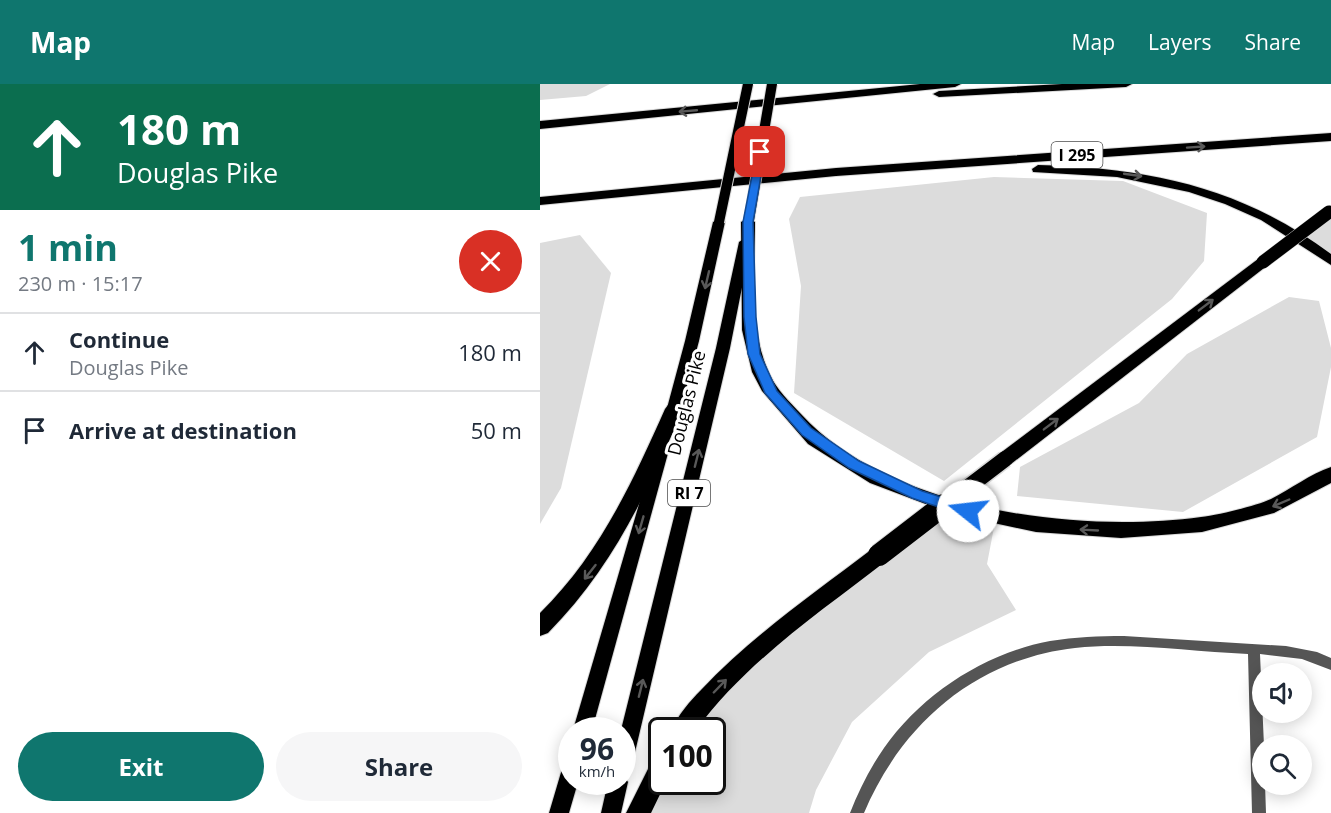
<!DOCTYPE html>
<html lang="en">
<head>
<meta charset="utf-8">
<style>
	body { margin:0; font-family:"Open Sans",sans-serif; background:#f6f6f7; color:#1f2937; height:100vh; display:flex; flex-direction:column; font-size:22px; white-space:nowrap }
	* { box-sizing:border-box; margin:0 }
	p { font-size:20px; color:#747a83 }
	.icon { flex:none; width:33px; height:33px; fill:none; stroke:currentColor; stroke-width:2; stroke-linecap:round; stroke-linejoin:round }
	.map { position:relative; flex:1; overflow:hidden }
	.side { display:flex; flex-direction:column; background:#fff; width:540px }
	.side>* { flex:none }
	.top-card { background:#0b6e4f; color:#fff; overflow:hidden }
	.buttons { position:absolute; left:712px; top:579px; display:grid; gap:12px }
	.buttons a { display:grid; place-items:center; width:60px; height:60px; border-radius:50%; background:#fff; box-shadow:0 3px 15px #0003; font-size:30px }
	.speed { position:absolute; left:18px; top:633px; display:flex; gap:12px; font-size:30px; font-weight:700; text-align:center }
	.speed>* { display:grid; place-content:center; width:78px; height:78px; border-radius:50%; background:#fff; box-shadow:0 3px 15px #0003; line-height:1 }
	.speed small { font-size:15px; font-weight:400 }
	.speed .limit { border:3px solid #111; border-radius:9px; background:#fff; color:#111 }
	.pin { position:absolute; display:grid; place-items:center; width:51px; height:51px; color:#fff; margin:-26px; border-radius:12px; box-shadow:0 3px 9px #0006 }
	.me { position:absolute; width:66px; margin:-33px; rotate:286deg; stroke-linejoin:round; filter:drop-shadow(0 0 4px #0008) }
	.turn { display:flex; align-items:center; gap:21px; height:126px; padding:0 18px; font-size:27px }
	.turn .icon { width:78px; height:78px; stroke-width:2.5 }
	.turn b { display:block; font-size:42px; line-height:51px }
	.round { display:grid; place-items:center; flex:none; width:63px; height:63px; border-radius:32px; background:#f6f6f7 }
	.headline { display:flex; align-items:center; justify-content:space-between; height:102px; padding:0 18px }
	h1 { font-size:36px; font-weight:700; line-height:45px; color:#0f766e }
	.action { display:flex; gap:12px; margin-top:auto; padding:12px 18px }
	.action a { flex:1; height:69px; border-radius:36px; background:#0f766e; color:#fff; font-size:24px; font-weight:700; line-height:69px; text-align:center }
	.action a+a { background:#f6f6f7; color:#1f2937 }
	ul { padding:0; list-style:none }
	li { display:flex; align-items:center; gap:18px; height:78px; padding:0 18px; border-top:2px solid #e0e1e3 }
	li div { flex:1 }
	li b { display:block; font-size:22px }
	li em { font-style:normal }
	header { display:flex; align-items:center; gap:36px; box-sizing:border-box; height:84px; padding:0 30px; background:#0f766e; color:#fff }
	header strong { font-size:28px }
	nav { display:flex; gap:33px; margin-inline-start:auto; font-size:21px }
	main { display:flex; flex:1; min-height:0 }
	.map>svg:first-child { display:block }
</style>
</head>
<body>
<header>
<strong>Map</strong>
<nav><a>Map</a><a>Layers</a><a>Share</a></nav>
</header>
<main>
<section class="side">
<div class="top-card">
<div class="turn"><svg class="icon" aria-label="ahead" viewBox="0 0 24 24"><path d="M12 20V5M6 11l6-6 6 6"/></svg><div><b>180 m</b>Douglas Pike</div></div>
</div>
<div class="headline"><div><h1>1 min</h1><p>230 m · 15:17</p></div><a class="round" style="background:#d93025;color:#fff"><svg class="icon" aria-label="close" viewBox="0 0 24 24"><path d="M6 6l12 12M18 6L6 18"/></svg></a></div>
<ul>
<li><svg class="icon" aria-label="ahead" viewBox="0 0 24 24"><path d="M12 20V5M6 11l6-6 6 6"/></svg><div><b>Continue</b><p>Douglas Pike</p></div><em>180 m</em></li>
<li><svg class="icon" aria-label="arrive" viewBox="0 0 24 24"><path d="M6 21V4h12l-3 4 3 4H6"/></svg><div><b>Arrive at destination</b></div><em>50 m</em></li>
</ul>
<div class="action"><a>Exit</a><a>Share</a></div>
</section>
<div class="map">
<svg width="791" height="729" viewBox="0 0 791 729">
	<rect width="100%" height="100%" fill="#fff"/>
	<g fill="#dcdcdc">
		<polygon points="0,0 70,0 46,12 0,16"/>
		<polygon points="454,93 583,97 667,129 664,177 632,215 404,397 254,309 261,202 249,135 260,113"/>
		<polygon points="791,127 791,173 763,151"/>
		<polygon points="40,151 71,189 21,404 0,440 0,159"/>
		<polygon points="749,213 779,217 791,264 791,283 777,353 643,428 477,412 480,383 599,319 647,270"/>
		<polygon points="410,421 456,433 447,480 476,526 389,568 312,638 276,706 269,729 102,729 122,698 172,698 172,646 149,646 186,601"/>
	</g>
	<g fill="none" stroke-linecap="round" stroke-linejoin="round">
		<defs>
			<g id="primary">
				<polygon points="179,135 185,138 159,257 137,339 130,344 123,339 145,257 173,138"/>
				<polygon points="205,154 211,158 190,264 92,681 89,688 82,690 81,646 176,264 199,158"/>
				<polygon points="123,357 128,358 130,362 52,646 33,646 116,362 118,358"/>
				<polygon points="32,676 32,698 38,698 29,729 9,729 22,685 25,678"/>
				<polygon points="82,690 88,698 81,729 61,729 68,698 82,698"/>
			</g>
			<g id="motorway">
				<polygon points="380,0 421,0 415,3 0,45 0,37"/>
				<polygon points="522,0 592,0 586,3 399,13 393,10 399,7"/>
				<polygon points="791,49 791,57 296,92 0,121 0,113 296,84"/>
				<path d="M498,81C608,84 702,103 791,170V181L721,136L685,120L649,108L577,93L493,88L492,85Z"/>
				<path d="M208,134L215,138C215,187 208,245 230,291C237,306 249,317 261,330C349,426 536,450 661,433C678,431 716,422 731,415C751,405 770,390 791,383V399L734,429L662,448L581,454L496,448L412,430L330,399L268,360L222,307L212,288L202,246L201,138Z"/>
				<polygon points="723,174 728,175 730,178 728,181 471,380 465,382 459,380 456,375 459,370 718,175"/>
				<path d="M134,319L140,321L143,325C107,409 73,483 8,549L0,552V529C59,471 92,399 125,325L128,321Z"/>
				<path d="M339,463L346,465L349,471L346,477C279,529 207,577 156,646H132C137,632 150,617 161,606C212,552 273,510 332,465Z"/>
				<polygon points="122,670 122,698 126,698 111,729 86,729 114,673"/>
			</g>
		</defs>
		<use href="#primary" stroke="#dbdbdb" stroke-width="2"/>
		<use href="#motorway" stroke="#dbdbdb" stroke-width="2"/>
		<path fill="#555" fill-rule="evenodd" d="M584,552L746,562L777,568L791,574V586L762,575L720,570L724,662L723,700H725L726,729H712L708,570C651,568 592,558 535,564C437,575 362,639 324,729H310C319,706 330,684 344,664C382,610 445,569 510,557C535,553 559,552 584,552Z"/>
		<use href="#primary" fill="#000" fill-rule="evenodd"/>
		<use href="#motorway" fill="#000" fill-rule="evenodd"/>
		<defs>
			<g id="primary-bridge">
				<polyline points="209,136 232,0"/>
				<polyline points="179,138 208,0"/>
			</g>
			<polyline id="motorway-bridge-far2" points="723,178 789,128"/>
			<polyline id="motorway-bridge-far1" points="402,423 465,375"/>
			<polyline id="motorway-bridge" points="339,471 404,421"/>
		</defs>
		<use href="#primary-bridge" stroke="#dbdbdb" stroke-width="12" stroke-linecap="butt"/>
		<use href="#motorway-bridge-far2" stroke="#dbdbdb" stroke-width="14" stroke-linecap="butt"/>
		<use href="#motorway-bridge-far1" stroke="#dbdbdb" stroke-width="19" stroke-linecap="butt"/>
		<use href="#motorway-bridge" stroke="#dbdbdb" stroke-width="24" stroke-linecap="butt"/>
		<use href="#primary-bridge" stroke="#000" stroke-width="10"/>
		<use href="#motorway-bridge-far2" stroke="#000" stroke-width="13"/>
		<use href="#motorway-bridge-far1" stroke="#000" stroke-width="16"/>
		<use href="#motorway-bridge" stroke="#000" stroke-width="22"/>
	</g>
	<defs><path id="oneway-shaft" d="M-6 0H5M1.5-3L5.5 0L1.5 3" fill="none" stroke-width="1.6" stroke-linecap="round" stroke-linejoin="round" transform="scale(1.5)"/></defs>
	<g stroke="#595959">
		<use href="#oneway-shaft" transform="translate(148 27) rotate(175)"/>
		<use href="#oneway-shaft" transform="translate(656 63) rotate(-4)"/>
		<use href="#oneway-shaft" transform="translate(593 91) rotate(8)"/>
		<use href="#oneway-shaft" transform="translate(167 196) rotate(103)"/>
		<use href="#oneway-shaft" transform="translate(666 221) rotate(-37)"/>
		<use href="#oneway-shaft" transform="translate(511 340) rotate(-37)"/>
		<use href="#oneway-shaft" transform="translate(157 374) rotate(-76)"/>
		<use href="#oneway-shaft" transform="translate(741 419) rotate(157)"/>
		<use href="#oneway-shaft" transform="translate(101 441) rotate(106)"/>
		<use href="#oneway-shaft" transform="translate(549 446) rotate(-177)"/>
		<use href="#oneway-shaft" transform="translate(50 488) rotate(128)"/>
		<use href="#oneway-shaft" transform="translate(180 602) rotate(-46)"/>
		<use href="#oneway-shaft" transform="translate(101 604) rotate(-76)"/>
	</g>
	<polygon fill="#1a73e8" stroke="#114b97" stroke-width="1.5" points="217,66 225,68 213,138 216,233 220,270 237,307 271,344 319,377 382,407 433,423 436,427 433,431 428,433 372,414 309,384 262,351 225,309 208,270 204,233 203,138"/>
	<g text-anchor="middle" stroke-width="6" stroke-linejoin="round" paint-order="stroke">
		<g fill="#fff" stroke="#4c4c4c" stroke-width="1.5">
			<rect x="511.5" y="58" width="51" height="26" rx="4.5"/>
			<rect x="128" y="396" width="42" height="26" rx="4.5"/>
		</g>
		<g font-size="16" font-weight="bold" fill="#000">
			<text x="537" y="77">I 295</text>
			<text x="149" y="415">RI 7</text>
		</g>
		<g font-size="18" fill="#000" stroke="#fff">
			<text transform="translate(147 319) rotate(-76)" y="6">Douglas Pike</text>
		</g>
	</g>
</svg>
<div class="buttons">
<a><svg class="icon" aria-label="sound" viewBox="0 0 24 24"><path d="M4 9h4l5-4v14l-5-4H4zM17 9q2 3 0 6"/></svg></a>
<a><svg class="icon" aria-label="search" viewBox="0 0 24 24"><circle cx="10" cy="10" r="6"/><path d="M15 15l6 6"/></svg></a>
</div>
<div class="speed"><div>96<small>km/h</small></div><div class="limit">100</div></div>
<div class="pin" style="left:220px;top:68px;background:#d93025"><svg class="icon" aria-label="arrive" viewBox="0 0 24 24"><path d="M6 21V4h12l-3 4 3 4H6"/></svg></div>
<svg class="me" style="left:428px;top:427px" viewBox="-20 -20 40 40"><circle r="19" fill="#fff"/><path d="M0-13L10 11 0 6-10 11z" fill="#1a73e8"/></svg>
</div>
</main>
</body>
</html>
